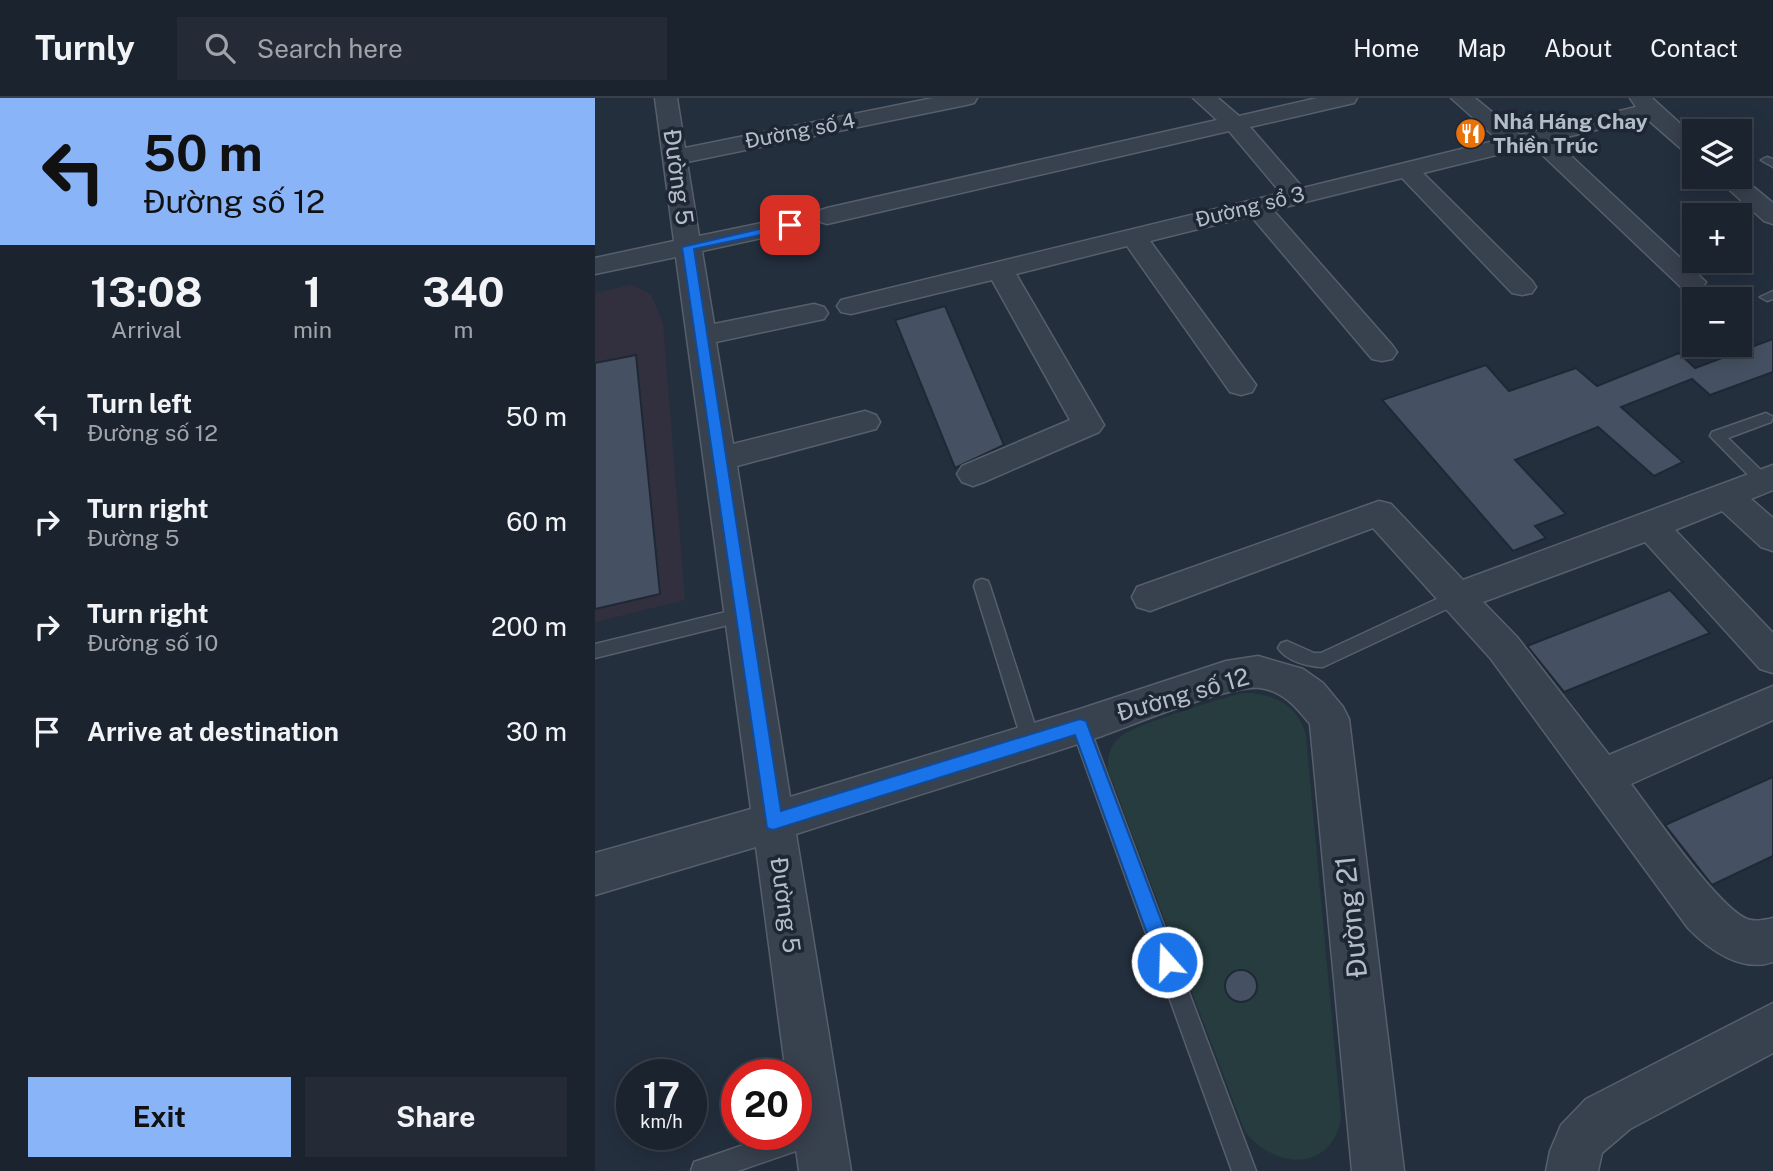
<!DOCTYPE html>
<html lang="en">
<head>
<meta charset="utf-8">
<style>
	body { margin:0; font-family:"Public Sans",sans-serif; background:#242b36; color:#f1f3f6; height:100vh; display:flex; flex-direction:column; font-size:26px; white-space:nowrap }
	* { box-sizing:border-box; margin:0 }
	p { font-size:23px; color:#a0a4aa }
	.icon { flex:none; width:38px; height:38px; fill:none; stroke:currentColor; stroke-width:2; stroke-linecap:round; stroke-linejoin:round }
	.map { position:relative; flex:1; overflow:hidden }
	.sheet { display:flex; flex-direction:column; background:#1b232e; width:595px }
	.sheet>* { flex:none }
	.hud { background:#8ab4f8; color:#111; overflow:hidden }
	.buttons { position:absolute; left:1087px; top:21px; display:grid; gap:14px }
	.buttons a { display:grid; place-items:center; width:70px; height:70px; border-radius:0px; background:#1b232e; box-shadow:0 4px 18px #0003,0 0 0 2px #39404a; font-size:35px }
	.speed { position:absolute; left:21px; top:961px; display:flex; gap:14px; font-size:35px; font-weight:700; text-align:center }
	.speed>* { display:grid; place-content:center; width:91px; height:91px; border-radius:50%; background:#1b232e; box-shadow:0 4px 18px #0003,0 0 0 2px #39404a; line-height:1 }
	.speed small { font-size:18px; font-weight:400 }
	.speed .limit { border:10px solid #d22; background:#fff; color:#111 }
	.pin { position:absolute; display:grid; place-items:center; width:60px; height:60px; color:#fff; margin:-30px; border-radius:14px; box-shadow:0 4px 10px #0006 }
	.me { position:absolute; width:77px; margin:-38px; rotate:340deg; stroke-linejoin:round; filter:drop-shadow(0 0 5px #0008) }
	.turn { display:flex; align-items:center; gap:24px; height:147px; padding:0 28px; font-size:32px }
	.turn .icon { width:91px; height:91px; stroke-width:2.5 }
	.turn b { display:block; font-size:49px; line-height:60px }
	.eta { display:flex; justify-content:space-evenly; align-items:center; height:119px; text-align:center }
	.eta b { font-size:42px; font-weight:700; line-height:49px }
	.primary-button { display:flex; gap:14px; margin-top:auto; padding:14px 28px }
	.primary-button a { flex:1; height:80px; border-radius:0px; background:#8ab4f8; color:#111; font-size:28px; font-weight:700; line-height:80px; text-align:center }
	.primary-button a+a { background:#242b36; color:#f1f3f6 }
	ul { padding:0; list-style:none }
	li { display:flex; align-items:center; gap:21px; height:105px; padding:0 28px }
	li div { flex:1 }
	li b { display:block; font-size:26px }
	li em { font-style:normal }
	header { display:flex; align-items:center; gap:42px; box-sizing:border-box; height:98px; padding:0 35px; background:#1b232e; border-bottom:2px solid #39404a }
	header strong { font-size:33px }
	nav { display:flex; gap:38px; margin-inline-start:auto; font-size:24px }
	.search { width:490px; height:63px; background:#242b36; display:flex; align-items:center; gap:18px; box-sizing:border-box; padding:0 24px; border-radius:0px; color:#a0a4aa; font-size:26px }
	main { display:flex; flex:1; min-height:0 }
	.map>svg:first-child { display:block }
</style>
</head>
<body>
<header>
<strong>Turnly</strong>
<div class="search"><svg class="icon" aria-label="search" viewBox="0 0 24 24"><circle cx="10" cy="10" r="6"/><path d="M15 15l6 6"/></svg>Search here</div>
<nav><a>Home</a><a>Map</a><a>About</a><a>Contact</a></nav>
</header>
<main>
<section class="sheet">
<div class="hud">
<div class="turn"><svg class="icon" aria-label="left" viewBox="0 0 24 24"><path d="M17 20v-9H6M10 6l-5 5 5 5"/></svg><div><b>50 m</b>Đường số 12</div></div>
</div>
<div class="eta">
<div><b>13:08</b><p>Arrival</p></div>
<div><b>1</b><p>min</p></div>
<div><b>340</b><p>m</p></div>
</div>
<ul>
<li><svg class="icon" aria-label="left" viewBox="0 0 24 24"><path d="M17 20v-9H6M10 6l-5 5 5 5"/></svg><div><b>Turn left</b><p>Đường số 12</p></div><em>50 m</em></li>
<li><svg class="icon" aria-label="right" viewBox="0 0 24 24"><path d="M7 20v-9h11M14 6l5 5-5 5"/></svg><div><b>Turn right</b><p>Đường 5</p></div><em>60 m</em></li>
<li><svg class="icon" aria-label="right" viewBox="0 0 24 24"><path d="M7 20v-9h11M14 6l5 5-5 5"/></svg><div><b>Turn right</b><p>Đường số 10</p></div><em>200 m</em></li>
<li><svg class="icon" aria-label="arrive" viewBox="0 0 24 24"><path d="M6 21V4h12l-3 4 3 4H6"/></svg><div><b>Arrive at destination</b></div><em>30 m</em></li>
</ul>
<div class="primary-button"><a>Exit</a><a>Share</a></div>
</section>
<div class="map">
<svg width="1178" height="1073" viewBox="0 0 1178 1073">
	<rect width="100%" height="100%" fill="#242f3e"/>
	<polygon fill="#32303f" points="36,187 56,196 68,226 90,502 0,524 0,195"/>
	<path fill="#263c3f" d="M647,595C677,594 704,607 711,638L746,1020C737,1073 682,1073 650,1034L513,672C512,659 515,647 526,638C541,626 625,601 647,595Z"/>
	<g fill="#455162" stroke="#1f2835" stroke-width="2">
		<polygon points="350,208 409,347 360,370 300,222"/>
		<polygon points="1178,241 1178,274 1115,297 1097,281 1026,309 1088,364 1059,378 1003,329 920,362 971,416 940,428 951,440 918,453 787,302 891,267 914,293 981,270 1002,288 1084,255 1100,270"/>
		<polygon points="41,257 65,496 0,511 0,265"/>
		<polygon points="1075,492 1115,535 969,594 932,548"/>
		<polygon points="1178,679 1178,758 1117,787 1070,727"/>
		<circle cx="646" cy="888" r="16"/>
	</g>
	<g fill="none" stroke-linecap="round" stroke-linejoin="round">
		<defs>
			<g id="lane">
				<polygon points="1172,59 1178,61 1178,69 1166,62"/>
				<polygon points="1178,193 1178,201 1172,203 1165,199"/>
				<polygon points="1171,315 1178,319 1176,324 1133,340 1173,379 1176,383 1173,387 1163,387 1115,338 1117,334"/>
				<polygon points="387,481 393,483 395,488 445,643 443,649 436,651 429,649 427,643 379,488 381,483"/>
				<path d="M861,492L867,494L870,499L867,504L728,569C714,569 691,563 683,550L686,545L692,543L719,555H726Z"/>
				<polygon points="147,510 153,512 156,517 153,522 0,560 0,546"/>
				<polygon points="485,620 492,622 494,628 661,1073 637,1073 476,628 478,622"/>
				<polygon points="221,1022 229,1026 233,1034 229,1042 221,1046 143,1073 96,1073 99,1064 108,1061 180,1036 201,1036 201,1029"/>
			</g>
			<g id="street">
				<path d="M60,0H82L90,50L338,0H382L379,5L371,7L92,64L104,138L195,119L204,122L208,127L204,132L107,153L119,226L219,206L229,209L233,215L229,221L121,244L138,346L270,313L281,317L285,324L281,331L142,368L195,699L485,611L631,563L663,558L708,571L728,585L748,609L754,621L809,1073H757L715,626C701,609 688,593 665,590C634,587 540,626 507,638C405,672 303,703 201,736L256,1073H204L199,1036L201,976H191L161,749L0,797V755L156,711L81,159L0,176V160L79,143Z"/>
				<polygon points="598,0 623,0 644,18 722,0 762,0 759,5 655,29 708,90 903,42 856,0 880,0 925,37 1041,9 1035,0 1057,0 1099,38 1099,57 1091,55 1051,20 959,42 1111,184 1107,190 1097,192 1087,190 938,48 828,75 937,183 941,189 937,195 927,197 917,195 807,80 678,112 797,247 802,254 797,261 787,263 777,261 656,118 555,143 661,287 657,294 646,297 635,294 532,148 421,176 509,327 504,334 389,384 378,388 367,384 362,376 367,368 475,322 397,182 256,216 246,214 242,208 246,202 686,95 634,33 232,126 223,123 219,118 223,113 232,110 622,22"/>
				<polygon points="1144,77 1178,105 1178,126 1169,123 1120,79"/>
				<path d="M1178,367V392L1156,401L1178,420V453L1166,449L1127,413L1080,432L1178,535V575L1165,571L1050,444L888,504L922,539L1014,657L1178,588V622L1036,686C1058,715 1123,809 1152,821C1160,824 1169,822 1178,820V864C1147,875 1114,852 1093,830L896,561L778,430L555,513L542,509L537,499L542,489L784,403L796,406L868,482Z"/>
				<polygon points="1178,905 1178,955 1035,1031 1007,1055 1003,1073 951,1073 955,1053 966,1027 991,1001"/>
			</g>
		</defs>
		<use href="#lane" stroke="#565f6c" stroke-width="3"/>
		<use href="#street" stroke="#565f6c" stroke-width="3"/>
		<use href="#lane" fill="#38414e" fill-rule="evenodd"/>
		<use href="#street" fill="#38414e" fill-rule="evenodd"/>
	</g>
	<polygon fill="#1a73e8" stroke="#114b97" stroke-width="2" points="195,124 201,127 199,130 99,151 186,713 485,621 491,623 582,864 579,871 572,874 565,871 480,637 178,732 172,730 87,149"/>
	<defs>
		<symbol id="restaurant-disc" viewBox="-11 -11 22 22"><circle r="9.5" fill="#e8710a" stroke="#1d2633"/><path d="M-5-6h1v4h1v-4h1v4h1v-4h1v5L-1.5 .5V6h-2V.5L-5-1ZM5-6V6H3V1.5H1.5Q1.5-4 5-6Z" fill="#fff"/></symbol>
	</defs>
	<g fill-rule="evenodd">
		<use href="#restaurant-disc" x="858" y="18" width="35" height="35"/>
	</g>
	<g text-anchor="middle" stroke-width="7" stroke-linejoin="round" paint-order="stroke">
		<g font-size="21" font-weight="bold" fill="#b4bcc9" stroke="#1d2633" text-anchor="start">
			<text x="898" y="31">Nhá Háng Chay<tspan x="898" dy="24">Thiền Trúc</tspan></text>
		</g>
		<g font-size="21" fill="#b4bcc9" stroke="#1d2633">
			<text transform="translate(205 33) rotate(-11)" y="7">Đường số 4</text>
			<text transform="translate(655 109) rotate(-14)" y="7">Đường sổ 3</text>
		</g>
		<g font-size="24" fill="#b4bcc9" stroke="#1d2633">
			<text transform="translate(83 79) rotate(82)" y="8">Đường 5</text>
			<text transform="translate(588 597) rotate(-16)" y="8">Đường số 12</text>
			<text transform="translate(190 807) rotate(82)" y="8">Đường 5</text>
		</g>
		<g font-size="28" fill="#b4bcc9" stroke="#1d2633">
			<text transform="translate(756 819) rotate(-96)" y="10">Đường 21</text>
		</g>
	</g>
</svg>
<div class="buttons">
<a><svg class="icon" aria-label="layers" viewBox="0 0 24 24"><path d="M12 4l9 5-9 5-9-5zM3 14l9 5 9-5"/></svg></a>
<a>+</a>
<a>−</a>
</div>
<div class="speed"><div>17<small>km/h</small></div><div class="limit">20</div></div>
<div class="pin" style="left:195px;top:127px;background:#d93025"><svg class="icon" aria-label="arrive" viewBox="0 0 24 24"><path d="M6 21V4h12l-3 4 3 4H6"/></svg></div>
<svg class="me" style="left:572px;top:864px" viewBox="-20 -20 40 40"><circle r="17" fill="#1a73e8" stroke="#fff" stroke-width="3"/><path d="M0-11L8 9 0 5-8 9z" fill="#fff"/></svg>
</div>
</main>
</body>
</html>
